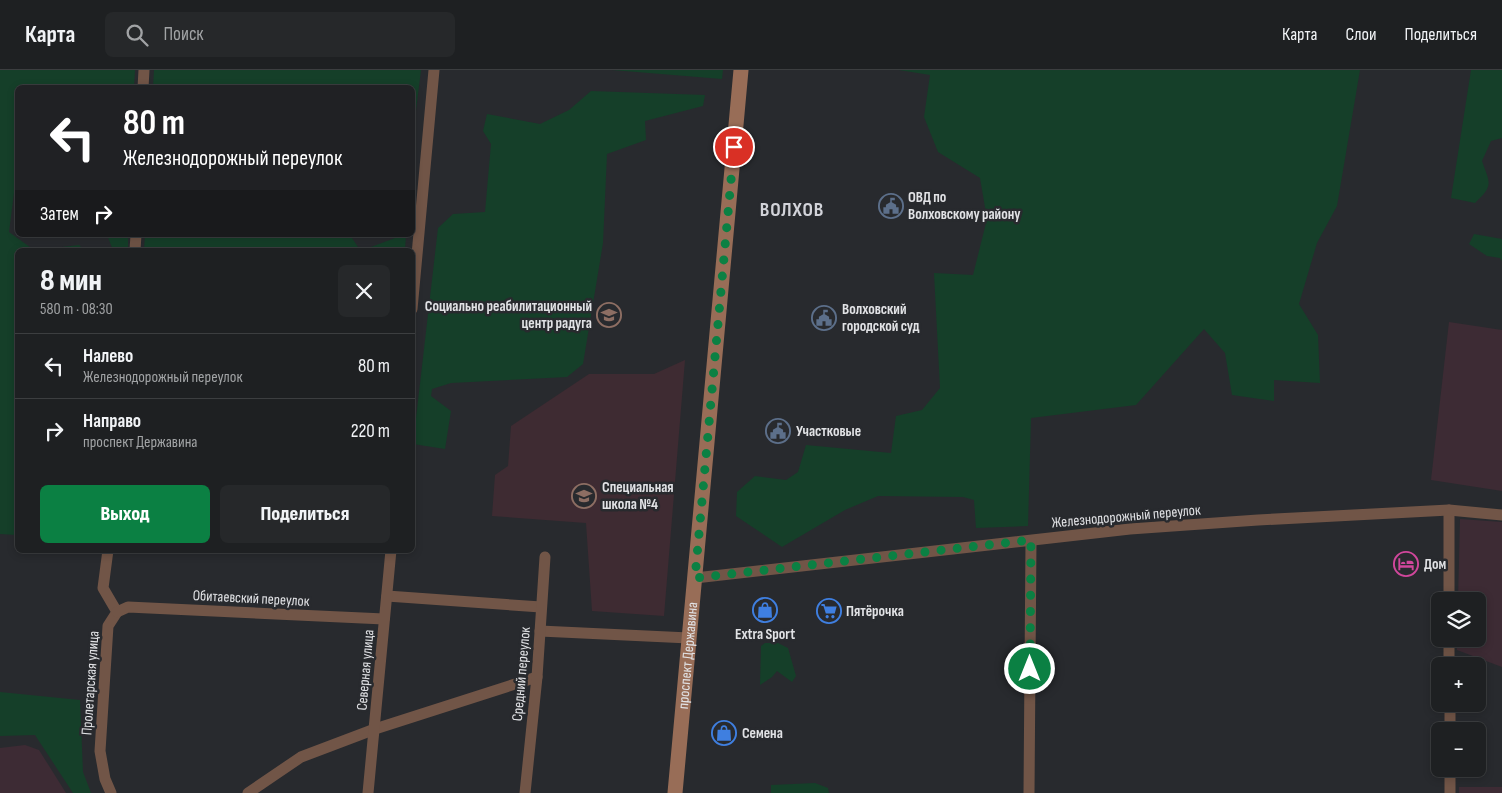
<!DOCTYPE html>
<html lang="ru">
<head>
<meta charset="utf-8">
<style>
	body { margin:0; font-family:"Sofia Sans Condensed",sans-serif; background:#26282a; color:#f1f3f6; height:100vh; display:flex; flex-direction:column; font-size:19px; white-space:nowrap }
	* { box-sizing:border-box; margin:0 }
	p { font-size:16px; color:#a1a3a5 }
	.icon { flex:none; width:28px; height:28px; fill:none; stroke:currentColor; stroke-width:2; stroke-linecap:round; stroke-linejoin:round }
	.map { position:relative; flex:1; overflow:hidden }
	.drawer { position:absolute; left:15px; top:178px; width:400px; height:305px; display:flex; flex-direction:column; background:#1e2022; border-radius:8px; box-shadow:0 2px 8px #0003,0 0 0 1px #3c3e40 }
	.drawer>* { flex:none }
	.top-card { position:absolute; left:15px; top:15px; width:400px; height:152px; border-radius:8px; box-shadow:0 2px 8px #0003,0 0 0 1px #3c3e40; background:#202124; color:#fff; overflow:hidden }
	.buttons { position:absolute; left:1431px; top:522px; display:grid; gap:10px }
	.buttons a { display:grid; place-items:center; width:55px; height:55px; border-radius:8px; background:#1e2022; box-shadow:0 2px 8px #0003,0 0 0 1px #3c3e40; font-size:25px }
	.pin { position:absolute; display:grid; place-items:center; width:42px; height:42px; color:#fff; margin:-21px; border:2px solid #fff; border-radius:50%; box-shadow:0 1px 5px #0007 }
	.me { position:absolute; width:55px; margin:-28px; rotate:0deg; stroke-linejoin:round; filter:drop-shadow(0 0 4px #0008) }
	.turn { display:flex; align-items:center; gap:18px; height:105px; padding:0 25px; font-size:22px }
	.turn .icon { width:65px; height:65px; stroke-width:2.5 }
	.turn b { display:block; font-size:35px; line-height:42px }
	.then { display:flex; align-items:center; height:48px; padding:0 25px; background:#0003; gap:10px; font-size:19px }
	.round { display:grid; place-items:center; flex:none; width:52px; height:52px; border-radius:8px; background:#26282a }
	.head { display:flex; align-items:center; justify-content:space-between; height:85px; padding:0 25px }
	h1 { font-size:30px; font-weight:800; line-height:38px }
	.primary-button { display:flex; gap:10px; margin-top:auto; padding:10px 25px }
	.primary-button a { flex:1; height:58px; border-radius:8px; background:#0b8043; color:#fff; font-size:20px; font-weight:800; line-height:58px; text-align:center }
	.primary-button a+a { background:#26282a; color:#f1f3f6 }
	ul { padding:0; list-style:none }
	li { display:flex; align-items:center; gap:15px; height:65px; padding:0 25px; border-top:1px solid #3c3e40 }
	li div { flex:1 }
	li b { display:block; font-size:19px }
	li em { font-style:normal }
	header { display:flex; align-items:center; gap:30px; box-sizing:border-box; height:70px; padding:0 25px; background:#1e2022; border-bottom:1px solid #3c3e40 }
	header strong { font-size:24px }
	nav { display:flex; gap:28px; margin-inline-start:auto; font-size:18px }
	.search { width:350px; height:45px; background:#26282a; display:flex; align-items:center; gap:12px; box-sizing:border-box; padding:0 18px; border-radius:8px; color:#a1a3a5; font-size:19px }
	.map>svg:first-child { display:block }
</style>
</head>
<body>
<header>
<strong>Карта</strong>
<div class="search"><svg class="icon" aria-label="search" viewBox="0 0 24 24"><circle cx="10" cy="10" r="6"/><path d="M15 15l6 6"/></svg>Поиск</div>
<nav><a>Карта</a><a>Слои</a><a>Поделиться</a></nav>
</header>
<div class="map">
<svg width="1502" height="723" viewBox="0 0 1502 723">
	<rect width="100%" height="100%" fill="#282a2e"/>
	<g fill="#3d2b34">
		<polygon points="1449,252 1502,260 1502,421 1431,410"/>
		<polygon points="1460,449 1502,452 1502,597 1457,580 1457,569 1478,569 1478,531 1458,531"/>
		<polygon points="25,675 39,680 66,723 0,723 0,678"/>
		<rect x="1459" y="717" width="43" height="6"/>
	</g>
	<polygon fill="#3e2b32" points="685,290 664,546 592,541 586,453 492,446 495,405 508,396 511,356 589,304 654,304"/>
	<g fill="#153f29">
		<polygon points="0,0 135,0 134,17 18,18 17,119 14,123 9,162 34,180 18,180 16,465 0,464"/>
		<polygon points="154,0 421,0 413,65 412,18 153,17"/>
		<polygon points="612,0 723,0 722,9"/>
		<polygon points="899,0 1360,0 1337,136 1317,173 1299,234 1318,265 1320,313 1274,310 1274,331 1232,325 1225,283 1204,259 1136,335 1031,348 1028,456 976,458 974,430 963,427 878,426 845,440 782,477 736,446 737,422 755,406 786,410 798,402 806,375 891,383 896,346 922,340 940,318 934,203 973,205 987,149 980,108 938,82 924,47 930,5"/>
		<path d="M1471,0H1502V68L1491,71L1482,91C1490,114 1494,115 1475,133L1451,128Z"/>
		<polygon points="591,21 705,25 703,36 645,51 646,70 607,84 603,173 583,294 567,307 451,313 432,319 431,326 451,341 445,379 413,374 438,158 453,144 485,142 491,74 483,61 487,44 540,54 569,40"/>
		<polygon points="1474,164 1502,169 1502,191 1500,188 1487,186 1469,174"/>
		<polygon points="107,165 128,165 128,180 113,180"/>
		<polygon points="145,165 350,165 360,180 144,180"/>
		<polygon points="403,165 406,165 405,180 363,180"/>
		<polygon points="79,175 84,180 37,180"/>
		<polygon points="765,573 778,573 788,578 796,606 792,612 777,601 772,607 760,615 761,576"/>
		<polygon points="0,622 80,630 83,702 91,723 73,723 35,665 0,666"/>
		<polygon points="815,713 828,718 829,723 771,723 771,715"/>
	</g>
	<g fill="none" stroke-linecap="round" stroke-linejoin="round">
		<g stroke="#715547" stroke-width="11">
			<polyline points="143,18 144,0"/>
			<polyline points="135,180 136,165"/>
			<polyline points="412,239 434,0"/>
			<polyline points="1449,440 1449,531"/>
			<polyline points="108,480 103,518 117,542 108,556 100,681 105,709 111,723"/>
			<polyline points="695,508 1130,459 1258,450 1449,440 1502,445"/>
			<polyline points="387,526 541,537"/>
			<polyline points="117,542 128,537 384,549"/>
			<polyline points="540,561 689,568"/>
			<polyline points="1449,569 1449,596"/>
			<polyline points="1450,634 1450,661"/>
			<polyline points="1450,699 1450,723"/>
			<polyline points="248,723 301,687 375,659 537,607"/>
			<polyline points="368,723 391,480"/>
			<polyline points="525,723 537,607 545,487"/>
			<polyline points="1029,723 1031,471"/>
		</g>
		<path stroke="#986d57" stroke-width="15" id="s1" d="M675,723L741,0"/>
	</g>
	<g fill="none" stroke-linecap="round" stroke-linejoin="round">
		<polyline stroke="#0b8043" stroke-width="9" stroke-dasharray="0 16.2" points="734,77 695,508 1031,470 1030,599"/>
	</g>
	<defs>
		<symbol id="civic-ring" viewBox="-11 -11 22 22"><circle r="9.5" fill="#282a2e" stroke="#5c6f8a" stroke-width="1.5"/><path d="M-.6-6.5H3V-4.5H.6V-3L4-1V1h2V6H-6V1h2V-1L-.6-3ZM-1.2 2.5V6h2.4V2.5Z" fill="#5c6f8a"/></symbol>
		<symbol id="school-ring" viewBox="-11 -11 22 22"><circle r="9.5" fill="#282a2e" stroke="#8d6e63" stroke-width="1.5"/><path d="M0-5L7-2L0 1L-7-2ZM-4 1L0 2.5L4 1V4Q0 6-4 4Z" fill="#8d6e63"/></symbol>
		<symbol id="hotel-ring" viewBox="-11 -11 22 22"><circle r="9.5" fill="#282a2e" stroke="#d1479c" stroke-width="1.5"/><path d="M-6-4.5h1.5V1H6V5H4.5V3h-9V5H-6ZM-4 0a1.8 1.8 0 1 1 3.6 0ZM.5 0V-2.5h3Q6-2.5 6 0Z" fill="#d1479c"/></symbol>
		<symbol id="shop-ring" viewBox="-11 -11 22 22"><circle r="9.5" fill="#282a2e" stroke="#3f7fe0" stroke-width="1.5"/><path d="M-5-2.5h2.3a2.7 3.5 0 0 1 5.4 0H5L5.5 6h-11ZM-1.5-2.5h3a1.5 2.3 0 0 0-3 0Z" fill="#3f7fe0"/></symbol>
		<symbol id="supermarket-ring" viewBox="-11 -11 22 22"><circle r="9.5" fill="#282a2e" stroke="#3f7fe0" stroke-width="1.5"/><path d="M-6-5.5h2.5l.6 2H6L4.5 2H-2.5L-4.4-4H-6ZM-1.5 3.2a1.3 1.3 0 1 0 .1 0ZM3 3.2a1.3 1.3 0 1 0 .1 0Z" fill="#3f7fe0"/></symbol>
	</defs>
	<g fill-rule="evenodd">
		<use href="#civic-ring" x="877" y="122" width="28" height="28"/>
		<use href="#school-ring" x="595" y="231" width="28" height="28"/>
		<use href="#civic-ring" x="810" y="234" width="28" height="28"/>
		<use href="#civic-ring" x="764" y="347" width="28" height="28"/>
		<use href="#school-ring" x="570" y="412" width="28" height="28"/>
		<use href="#hotel-ring" x="1392" y="480" width="28" height="28"/>
		<use href="#shop-ring" x="751" y="526" width="28" height="28"/>
		<use href="#supermarket-ring" x="815" y="527" width="28" height="28"/>
		<use href="#shop-ring" x="710" y="649" width="28" height="28"/>
	</g>
	<g text-anchor="middle" stroke-width="5" stroke-linejoin="round" paint-order="stroke">
		<g font-size="15" font-weight="bold" fill="#e1e2e5" stroke="#282a2e" text-anchor="start">
			<text x="908" y="132">ОВД по<tspan x="908" dy="17">Волховскому району</tspan></text>
			<text x="592" y="241" text-anchor="end">Социально реабилитационный<tspan x="592" dy="17">центр радуга</tspan></text>
			<text x="842" y="244">Волховский<tspan x="842" dy="17">городской суд</tspan></text>
			<text x="796" y="366">Участковые</text>
			<text x="602" y="422">Специальная<tspan x="602" dy="17">школа №4</tspan></text>
			<text x="1424" y="499">Дом</text>
			<text x="846" y="546">Пятёрочка</text>
			<text x="765" y="569" text-anchor="middle">Extra Sport</text>
			<text x="742" y="668">Семена</text>
		</g>
		<g font-size="15" fill="#e1e2e5" stroke="#282a2e">
			<text transform="translate(1126 446) rotate(-5)" y="5">Железнодорожный переулок</text>
			<text transform="translate(251 528) rotate(3)" y="5">Обитаевский переулок</text>
			<text dy="5" stroke="none"><textPath href="#s1" startOffset="138">проспект Державина</textPath></text>
			<text transform="translate(365 600) rotate(-85)" y="5">Северная улица</text>
			<text transform="translate(521 604) rotate(-85)" y="5">Средний переулок</text>
			<text transform="translate(90 613) rotate(-86)" y="5">Пролетарская улица</text>
		</g>
		<g font-size="20" font-weight="bold" letter-spacing="1" fill="#d2d3d9" stroke="#282a2e">
			<text x="792" y="146">ВОЛХОВ</text>
		</g>
	</g>
</svg>
<div class="buttons">
<a><svg class="icon" aria-label="layers" viewBox="0 0 24 24"><path d="M12 4l9 5-9 5-9-5zM3 14l9 5 9-5"/></svg></a>
<a>+</a>
<a>−</a>
</div>
<div class="pin" style="left:734px;top:77px;background:#d93025"><svg class="icon" aria-label="arrive" viewBox="0 0 24 24"><path d="M6 21V4h12l-3 4 3 4H6"/></svg></div>
<svg class="me" style="left:1030px;top:599px" viewBox="-20 -20 40 40"><circle r="17" fill="#0b8043" stroke="#fff" stroke-width="3"/><path d="M0-11L8 9 0 5-8 9z" fill="#fff"/></svg>
<div class="top-card">
<div class="turn"><svg class="icon" aria-label="left" viewBox="0 0 24 24"><path d="M17 20v-9H6M10 6l-5 5 5 5"/></svg><div><b>80 m</b>Железнодорожный переулок</div></div>
<div class="then">Затем<svg class="icon" aria-label="right" viewBox="0 0 24 24"><path d="M7 20v-9h11M14 6l5 5-5 5"/></svg></div>
</div>
<section class="drawer">
<div class="head"><div><h1>8 мин</h1><p>580 m · 08:30</p></div><a class="round"><svg class="icon" aria-label="close" viewBox="0 0 24 24"><path d="M6 6l12 12M18 6L6 18"/></svg></a></div>
<ul>
<li><svg class="icon" aria-label="left" viewBox="0 0 24 24"><path d="M17 20v-9H6M10 6l-5 5 5 5"/></svg><div><b>Налево</b><p>Железнодорожный переулок</p></div><em>80 m</em></li>
<li><svg class="icon" aria-label="right" viewBox="0 0 24 24"><path d="M7 20v-9h11M14 6l5 5-5 5"/></svg><div><b>Направо</b><p>проспект Державина</p></div><em>220 m</em></li>
</ul>
<div class="primary-button"><a>Выход</a><a>Поделиться</a></div>
</section>
</div>
</body>
</html>
